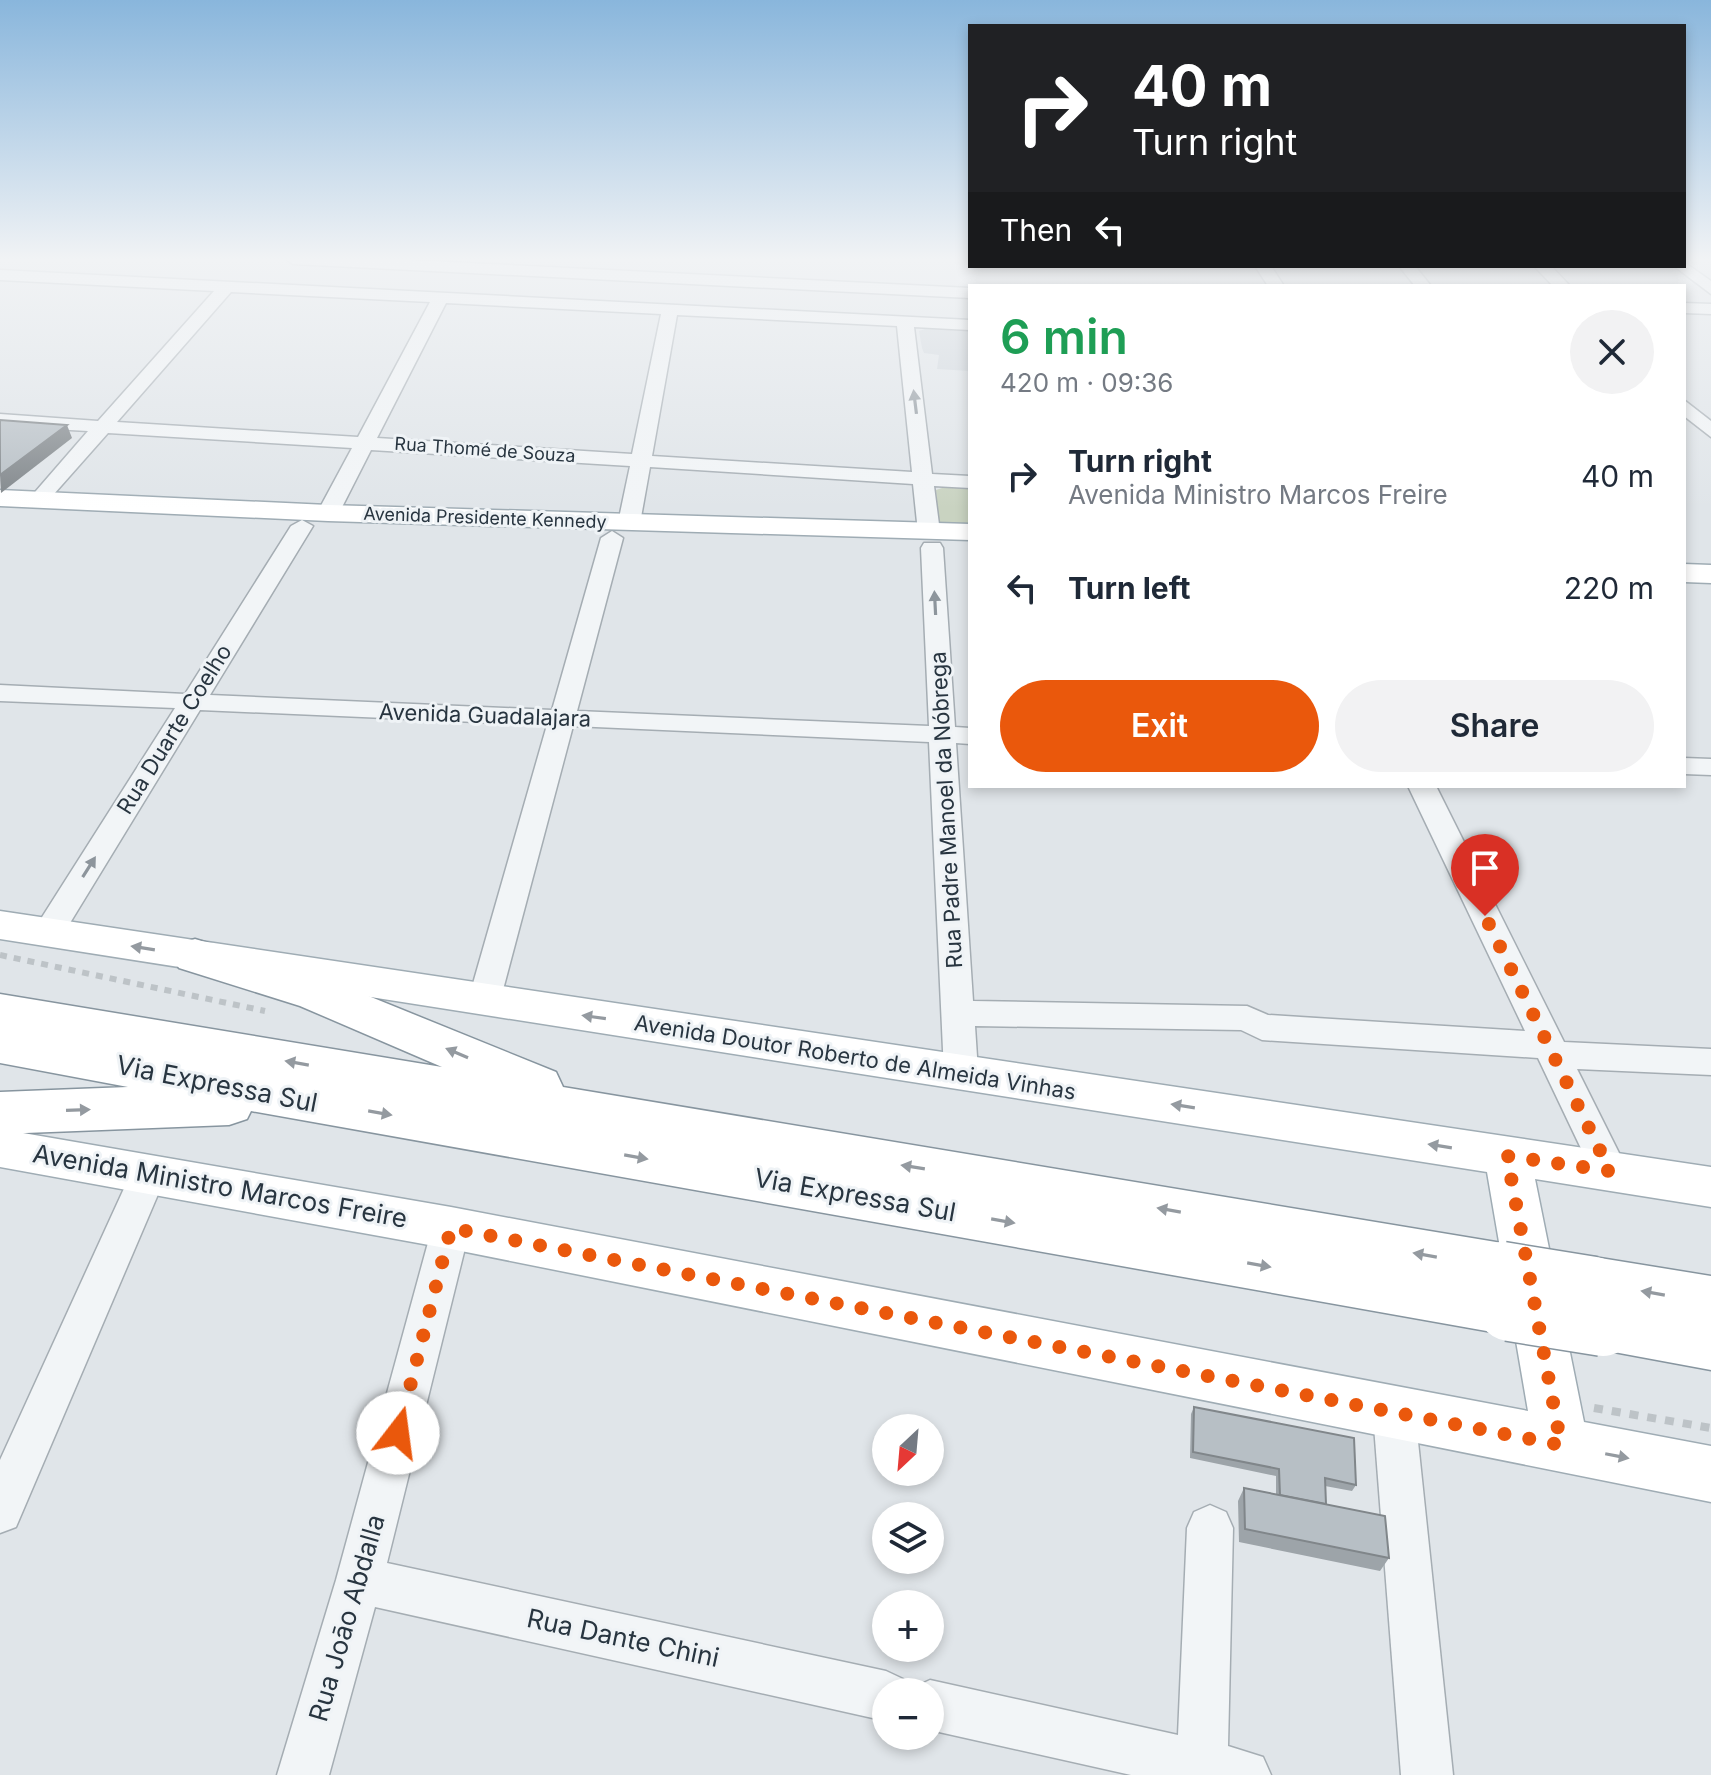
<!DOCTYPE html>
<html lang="en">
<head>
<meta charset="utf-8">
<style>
	body { margin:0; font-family:Inter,sans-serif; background:#f2f2f3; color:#1f2937; height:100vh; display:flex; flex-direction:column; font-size:30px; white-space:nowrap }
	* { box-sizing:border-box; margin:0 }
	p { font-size:26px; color:#747a83 }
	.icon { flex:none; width:44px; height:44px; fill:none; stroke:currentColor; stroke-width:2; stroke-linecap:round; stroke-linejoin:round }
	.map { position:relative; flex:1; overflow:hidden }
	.drawer { position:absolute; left:968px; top:284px; width:718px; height:504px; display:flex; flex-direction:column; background:#fff; border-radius:0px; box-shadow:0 4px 12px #0003 }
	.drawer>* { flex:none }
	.top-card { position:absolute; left:968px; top:24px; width:718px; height:244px; border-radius:0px; box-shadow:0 4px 12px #0003; background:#202124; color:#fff; overflow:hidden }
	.needle { width:52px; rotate:206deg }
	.tools { position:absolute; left:872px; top:1414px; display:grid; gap:16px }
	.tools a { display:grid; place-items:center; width:72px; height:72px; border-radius:50%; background:#fff; box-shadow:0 4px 12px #0003; font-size:40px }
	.pin { position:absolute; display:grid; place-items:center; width:68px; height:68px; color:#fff; margin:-82px -34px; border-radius:50% 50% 50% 0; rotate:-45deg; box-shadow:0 0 8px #0007 }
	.pin .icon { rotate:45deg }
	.me { position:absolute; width:88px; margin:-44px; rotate:15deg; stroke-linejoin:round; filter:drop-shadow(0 0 6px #0008) }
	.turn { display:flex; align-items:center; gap:28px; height:168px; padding:0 32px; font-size:36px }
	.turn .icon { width:104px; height:104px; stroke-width:2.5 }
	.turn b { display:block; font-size:56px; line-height:68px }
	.then { display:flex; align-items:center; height:76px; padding:0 32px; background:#0003; gap:16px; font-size:30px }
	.round { display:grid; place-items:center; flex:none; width:84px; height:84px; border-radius:42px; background:#f2f2f3 }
	.head { display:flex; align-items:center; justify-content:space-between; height:136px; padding:0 32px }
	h1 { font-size:48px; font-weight:600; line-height:60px; color:#1e9e55 }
	.button { display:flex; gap:16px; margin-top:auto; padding:16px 32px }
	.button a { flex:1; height:92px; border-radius:48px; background:#ea580c; color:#fff; font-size:32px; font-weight:600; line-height:92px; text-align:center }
	.button a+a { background:#f2f2f3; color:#1f2937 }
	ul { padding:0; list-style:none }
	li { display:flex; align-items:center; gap:24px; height:112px; padding:0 32px }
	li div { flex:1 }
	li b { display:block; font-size:30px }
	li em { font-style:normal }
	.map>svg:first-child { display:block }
</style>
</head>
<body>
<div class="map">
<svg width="1711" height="1775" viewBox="0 0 1711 1775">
	<rect width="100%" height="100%" fill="#e0e5e9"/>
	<polygon fill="#ced5db" points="927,328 970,330 970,371 937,369 939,355 924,353 922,348 919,331"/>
	<polygon fill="#c9d3c1" points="948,486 970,487 970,528 942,525 938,520 936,490"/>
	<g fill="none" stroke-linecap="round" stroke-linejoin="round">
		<defs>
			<g id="minor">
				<polygon points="286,259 387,259 970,288 970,298 293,264"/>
				<polygon points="1684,262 1711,281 1711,294 1674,266 1684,266"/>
				<polygon points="1255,266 1271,266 1284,286 1268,286"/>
				<polygon points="1399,266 1415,266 1431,286 1415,286"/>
				<polygon points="1534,266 1551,266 1570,286 1553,286"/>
				<path d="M0,270L970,320V330L914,327L932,474L970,476V488L934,486L940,532L929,538L918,532L913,484L650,467L640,523L629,529L618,523L630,466L371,450L339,513L328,519L317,513L352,448L108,433L46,503L39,505L29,499L88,431L0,426V414L98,421L214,291L0,280ZM231,292L430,302L358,437L117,422ZM446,303L661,314L632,454L377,438ZM677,315L897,326L912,472L652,456Z"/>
				<polygon points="1684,303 1711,304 1711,314 1684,313"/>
				<polygon points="1684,400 1711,421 1711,437 1684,416"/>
				<polygon points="302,520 313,526 210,695 552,710 601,538 612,531 623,538 577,711 929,726 921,548 924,543 940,543 943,548 955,727 970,728 970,744 956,743 973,1001 1247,1006 1268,1015 1525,1031 1408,786 1436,786 1564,1042 1711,1049 1711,1075 1577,1069 1628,1171 1623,1182 1610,1186 1597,1182 1538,1058 1262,1040 1241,1030 975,1026 978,1072 973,1082 961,1085 949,1082 944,1072 929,742 573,726 500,1001 496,1010 484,1013 472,1010 468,1001 547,725 200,710 59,941 48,944 37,941 32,933 37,925 175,708 0,701 0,685 185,694 291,526"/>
				<polygon points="1684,758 1711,759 1711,775 1684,774"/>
				<polygon points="150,1156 163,1160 168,1171 16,1527 0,1533 0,1460 132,1171 137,1160"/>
				<polygon points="451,1212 464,1216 470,1228 387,1563 886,1671 903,1679 909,1692 886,1692 886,1721 375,1607 329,1775 277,1775 336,1580 432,1228 438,1216"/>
				<polygon points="1394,1392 1409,1398 1415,1413 1453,1775 1401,1775 1373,1413 1379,1398"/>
				<polygon points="1210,1505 1226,1512 1233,1528 1228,1746 1263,1757 1271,1775 1131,1775 930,1730 930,1692 911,1692 913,1688 930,1680 1178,1735 1187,1528 1194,1512"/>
			</g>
			<g id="major">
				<polygon points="0,490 328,505 970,524 970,540 328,521 0,506"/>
				<polygon points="1684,564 1711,565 1711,583 1684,582"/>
				<polygon points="0,911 1711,1167 1711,1207 1535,1179 1584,1422 1711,1446 1711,1502 451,1249 0,1167 0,1129 451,1207 1528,1411 1487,1172 0,939"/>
			</g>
			<g id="highway">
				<polygon points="195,939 334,982 556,1072 563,1087 1502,1243 1522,1250 1531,1268 1522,1286 1530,1289 1538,1308 1530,1327 1509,1335 251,1111 247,1119 229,1125 0,1134 0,1092 128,1087 0,1063 0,994 442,1067 300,1006 179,968 172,956 179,944"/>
				<polygon points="1594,1257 1711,1276 1711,1370 1603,1350 1582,1342 1573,1323 1582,1304 1574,1301 1565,1283 1574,1265"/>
			</g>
		</defs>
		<use href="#minor" stroke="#a5adb3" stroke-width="3"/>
		<use href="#major" stroke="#9facb4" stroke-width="3"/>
		<use href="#highway" stroke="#87959f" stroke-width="3"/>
		<polyline stroke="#bdc3c7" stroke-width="6" stroke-dasharray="7 7" stroke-linecap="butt" points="0,955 265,1011"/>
		<polyline stroke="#bdc3c7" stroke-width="8" stroke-dasharray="9 9" stroke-linecap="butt" points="1594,1408 1711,1428"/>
		<use href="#minor" fill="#f2f5f7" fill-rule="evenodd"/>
		<use href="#major" fill="#fff" fill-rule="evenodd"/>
		<use href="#highway" fill="#fff" fill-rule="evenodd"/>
		<defs>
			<g id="highway-bridge-far1">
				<polyline points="1502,1268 1594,1283"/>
				<polyline points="1509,1308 1522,1310"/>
			</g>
			<polyline id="highway-bridge" points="1510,1308 1603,1323"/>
		</defs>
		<use href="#highway-bridge-far1" stroke="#87959f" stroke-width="55" stroke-linecap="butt"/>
		<use href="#highway-bridge" stroke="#87959f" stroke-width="69" stroke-linecap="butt"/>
		<use href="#highway-bridge-far1" stroke="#fff" stroke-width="52"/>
		<use href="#highway-bridge" stroke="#fff" stroke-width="66"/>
	</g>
	<polygon fill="#9da4a9" points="1194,1407 1356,1485 1352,1491 1325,1486 1326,1504 1389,1558 1380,1571 1239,1542 1238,1501 1244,1488 1276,1494 1276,1476 1190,1458 1191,1414"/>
	<polygon fill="#80868a" points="67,425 72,438 1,493 0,475"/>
	<g fill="#b7bfc5" stroke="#80868a" stroke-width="2">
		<polygon points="0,420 67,425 0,475"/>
		<polygon points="1194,1407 1354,1438 1356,1485 1325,1478 1326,1504 1280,1495 1279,1469 1193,1452"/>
		<polygon points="1244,1488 1385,1516 1389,1558 1245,1529"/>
	</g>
	<defs><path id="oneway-solid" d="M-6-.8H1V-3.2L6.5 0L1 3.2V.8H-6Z" transform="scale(2)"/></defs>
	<g fill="#8d959c">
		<use href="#oneway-solid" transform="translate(915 402) rotate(-97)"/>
		<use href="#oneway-solid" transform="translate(935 603) rotate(-93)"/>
		<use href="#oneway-solid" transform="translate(89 867) rotate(-58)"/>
	</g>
	<g fill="#949aa0">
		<use href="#oneway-solid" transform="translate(143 948) rotate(-171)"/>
		<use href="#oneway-solid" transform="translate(594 1017) rotate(-172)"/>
		<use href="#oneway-solid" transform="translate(457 1053) rotate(-157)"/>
		<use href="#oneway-solid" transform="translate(297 1063) rotate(-170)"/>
		<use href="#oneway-solid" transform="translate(1183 1106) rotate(-171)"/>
		<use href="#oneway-solid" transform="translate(78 1110) rotate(-2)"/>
		<use href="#oneway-solid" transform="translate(380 1113) rotate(10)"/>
		<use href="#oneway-solid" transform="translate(1440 1146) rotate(-171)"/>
		<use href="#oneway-solid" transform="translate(636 1157) rotate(10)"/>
		<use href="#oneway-solid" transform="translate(913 1167) rotate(-171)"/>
		<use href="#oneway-solid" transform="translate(1169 1210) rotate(-170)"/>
		<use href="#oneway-solid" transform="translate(1003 1221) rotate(10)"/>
		<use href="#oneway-solid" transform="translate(1425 1255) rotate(-170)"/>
		<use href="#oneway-solid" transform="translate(1259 1265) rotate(10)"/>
		<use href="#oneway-solid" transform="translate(1653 1293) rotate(-170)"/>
		<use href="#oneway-solid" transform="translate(1617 1456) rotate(11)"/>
	</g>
	<linearGradient id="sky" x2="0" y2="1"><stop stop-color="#89b6dc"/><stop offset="0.51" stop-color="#f1f3f5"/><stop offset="1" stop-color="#f1f3f5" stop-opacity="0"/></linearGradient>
	<rect width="1711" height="508" fill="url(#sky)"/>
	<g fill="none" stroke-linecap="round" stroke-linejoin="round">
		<polyline stroke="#ea580c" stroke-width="14" stroke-dasharray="0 25.2" points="398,1433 451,1228 1561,1445 1507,1156 1610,1171 1485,916"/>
	</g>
	<g text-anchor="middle" stroke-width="6" stroke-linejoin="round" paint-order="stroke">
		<g font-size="18" fill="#283540" stroke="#eff3f6">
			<text transform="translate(485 450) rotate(4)" y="6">Rua Thomé de Souza</text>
			<text transform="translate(485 518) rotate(2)" y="6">Avenida Presidente Kennedy</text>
		</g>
		<g font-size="22" fill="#283540" stroke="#eff3f6">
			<text transform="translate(485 715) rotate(2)" y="8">Avenida Guadalajara</text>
			<text transform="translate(174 729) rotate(-58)" y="8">Rua Duarte Coelho</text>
			<text transform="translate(946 810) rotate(-93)" y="8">Rua Padre Manoel da Nóbrega</text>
			<text transform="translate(855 1057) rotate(9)" y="8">Avenida Doutor Roberto de Almeida Vinhas</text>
		</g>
		<g font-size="26" fill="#283540" stroke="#eff3f6">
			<text transform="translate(217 1084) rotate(11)" y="9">Via Expressa Sul</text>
			<text transform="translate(220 1186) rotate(10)" y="9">Avenida Ministro Marcos Freire</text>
			<text transform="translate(855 1195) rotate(10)" y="9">Via Expressa Sul</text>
			<text transform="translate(347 1618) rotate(-74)" y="9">Rua Joāo Abdalla</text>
			<text transform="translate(623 1638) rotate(12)" y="9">Rua Dante Chini</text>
		</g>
	</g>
</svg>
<div class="tools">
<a><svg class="needle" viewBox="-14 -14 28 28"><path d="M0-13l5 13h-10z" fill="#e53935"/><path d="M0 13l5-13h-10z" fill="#747a83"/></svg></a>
<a><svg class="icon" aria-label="layers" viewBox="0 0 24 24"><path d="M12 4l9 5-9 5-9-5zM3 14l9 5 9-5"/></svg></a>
<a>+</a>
<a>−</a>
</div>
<div class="pin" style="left:1485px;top:916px;background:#d93025"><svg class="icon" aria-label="arrive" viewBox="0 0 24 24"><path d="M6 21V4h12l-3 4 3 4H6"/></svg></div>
<svg class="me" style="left:398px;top:1433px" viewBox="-20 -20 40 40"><circle r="19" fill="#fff"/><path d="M0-13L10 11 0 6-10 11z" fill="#ea580c"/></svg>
<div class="top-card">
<div class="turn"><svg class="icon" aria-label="right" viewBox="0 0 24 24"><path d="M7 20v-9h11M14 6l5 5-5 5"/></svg><div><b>40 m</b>Turn right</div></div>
<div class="then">Then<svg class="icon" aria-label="left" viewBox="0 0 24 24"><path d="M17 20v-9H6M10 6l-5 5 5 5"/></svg></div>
</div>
<section class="drawer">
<div class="head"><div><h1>6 min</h1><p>420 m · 09:36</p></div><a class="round"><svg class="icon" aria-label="close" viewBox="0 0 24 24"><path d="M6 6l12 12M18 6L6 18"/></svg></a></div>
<ul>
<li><svg class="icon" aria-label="right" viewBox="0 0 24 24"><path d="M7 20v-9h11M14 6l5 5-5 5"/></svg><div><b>Turn right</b><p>Avenida Ministro Marcos Freire</p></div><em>40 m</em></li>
<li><svg class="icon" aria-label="left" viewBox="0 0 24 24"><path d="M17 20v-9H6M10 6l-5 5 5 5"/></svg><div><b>Turn left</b></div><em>220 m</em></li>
</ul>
<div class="button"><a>Exit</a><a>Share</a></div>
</section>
</div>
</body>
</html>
